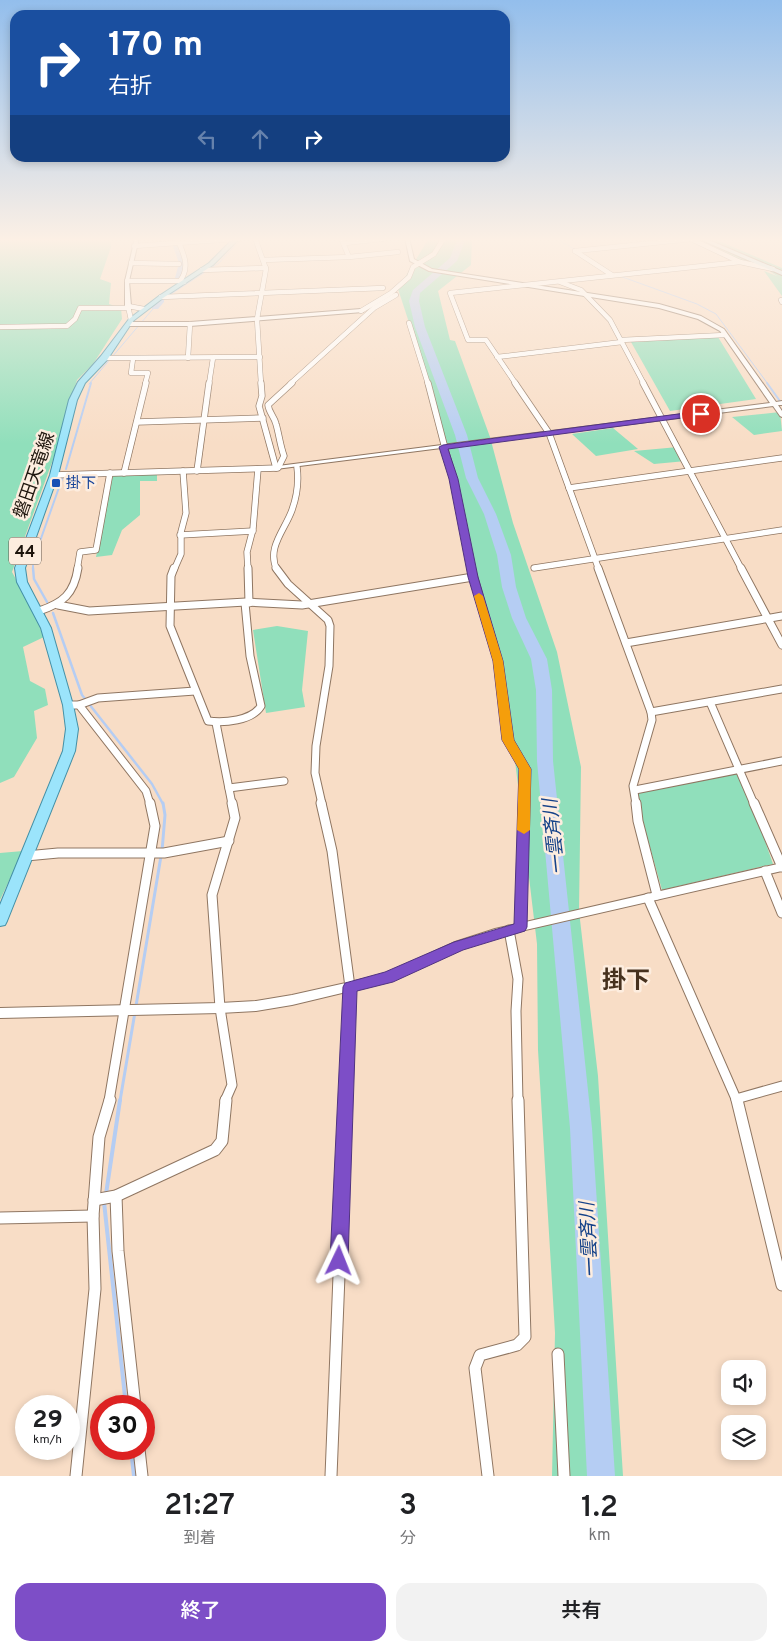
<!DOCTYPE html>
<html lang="ja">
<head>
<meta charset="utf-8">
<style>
	body { margin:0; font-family:Overpass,"Noto Sans JP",sans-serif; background:#f2f2f2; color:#202124; height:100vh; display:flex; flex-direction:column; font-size:19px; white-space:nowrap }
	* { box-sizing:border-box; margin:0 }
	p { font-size:16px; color:#757577 }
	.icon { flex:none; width:28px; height:28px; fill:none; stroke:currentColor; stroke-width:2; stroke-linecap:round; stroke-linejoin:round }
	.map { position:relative; height:1476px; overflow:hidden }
	.sheet { display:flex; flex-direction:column; background:#fff; flex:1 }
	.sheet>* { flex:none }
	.hud { position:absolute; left:10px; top:10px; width:500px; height:152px; border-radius:15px; box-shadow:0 2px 8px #0003; background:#1a4fa0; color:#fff; overflow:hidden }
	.controls { position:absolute; left:721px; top:1360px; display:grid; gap:10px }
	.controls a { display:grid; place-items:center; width:45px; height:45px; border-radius:10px; background:#fff; box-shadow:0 2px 8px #0003; font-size:25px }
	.speed { position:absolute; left:15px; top:1395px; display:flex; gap:10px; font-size:25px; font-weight:700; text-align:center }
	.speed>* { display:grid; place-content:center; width:65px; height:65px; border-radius:50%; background:#fff; box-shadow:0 2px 8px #0003; line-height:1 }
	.speed small { font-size:12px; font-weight:400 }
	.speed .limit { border:8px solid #d22; background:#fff; color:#111 }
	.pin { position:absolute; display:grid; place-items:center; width:42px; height:42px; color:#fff; margin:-21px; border:2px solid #fff; border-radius:50%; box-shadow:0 1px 5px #0007 }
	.me { position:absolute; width:55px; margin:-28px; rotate:2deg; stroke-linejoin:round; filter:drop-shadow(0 0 4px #0008) }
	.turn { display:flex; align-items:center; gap:18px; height:105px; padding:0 15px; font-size:22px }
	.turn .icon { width:65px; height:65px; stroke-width:2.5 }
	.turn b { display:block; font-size:35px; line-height:42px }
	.lanes { display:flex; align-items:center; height:48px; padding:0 15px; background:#0003; justify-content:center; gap:25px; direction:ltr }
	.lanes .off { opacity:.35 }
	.eta { display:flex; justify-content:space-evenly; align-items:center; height:85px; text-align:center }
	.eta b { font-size:30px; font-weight:600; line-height:35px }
	.primary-button { display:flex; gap:10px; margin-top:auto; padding:10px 15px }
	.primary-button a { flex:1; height:58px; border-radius:15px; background:#7d4ec7; color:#fff; font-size:20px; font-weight:600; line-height:58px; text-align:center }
	.primary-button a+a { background:#f2f2f2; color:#202124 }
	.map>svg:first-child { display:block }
</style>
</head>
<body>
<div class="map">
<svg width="782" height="1476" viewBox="0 0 782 1476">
	<rect width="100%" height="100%" fill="#f8ddc6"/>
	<g fill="#90dfbb">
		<polygon points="0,238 110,238 111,247 100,279 111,283 109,304 121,308 122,319 93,364 77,380 58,446 12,572 30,605 44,637 23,647 30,681 45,689 48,705 34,711 37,738 14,777 0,783"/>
		<polygon points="429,238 472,238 471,265 438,291 450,340 455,341 490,437 513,523 557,652 581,767 579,911 598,1076 623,1476 552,1476 555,1333 538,1050 537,944 505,677 467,545 419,353 398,289"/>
		<polygon points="688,238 712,238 782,268 782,296 764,271 777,276 765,268 740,262"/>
		<polygon points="718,337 756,399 670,411 631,342"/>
		<polygon points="780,412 782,431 754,435 732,417"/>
		<polygon points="613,428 638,449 596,456 572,434"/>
		<polygon points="678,447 686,461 654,464 634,451"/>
		<polygon points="157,473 157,481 140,481 140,515 122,530 112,555 96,557 113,475"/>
		<polygon points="277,626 308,631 302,690 305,707 266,713 253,630"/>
		<polygon points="740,769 773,864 662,890 635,794"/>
		<polygon points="23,851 0,900 0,853"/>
	</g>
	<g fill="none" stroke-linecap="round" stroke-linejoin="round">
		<g stroke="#b5cdf3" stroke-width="1">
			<polyline points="555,238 576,250"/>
			<polyline points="617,275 697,304 716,314 768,384"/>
			<polyline points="89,384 152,310 168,296 219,263 241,239"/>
		</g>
		<g stroke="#b5cdf3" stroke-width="2">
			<polyline points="767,383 782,404"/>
			<polyline points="66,469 91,383"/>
			<polyline points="33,570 33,561 62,479"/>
		</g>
		<g stroke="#b5cdf3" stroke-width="2.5">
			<polyline points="33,568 34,579 47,602"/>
			<polyline points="53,613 82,695 152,784 163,804"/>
		</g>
		<g stroke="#b5cdf3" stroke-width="3">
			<polyline points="162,851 165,815 163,803"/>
			<polyline points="136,1006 161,856"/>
			<polyline points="120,1101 135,1012"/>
		</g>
		<g stroke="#b5cdf3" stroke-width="4">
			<polyline points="106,1194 120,1100"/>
			<polyline points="104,1202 126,1406"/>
			<polyline points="131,1449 134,1476"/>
		</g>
		<g fill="#b5cdf3" fill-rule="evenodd">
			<path d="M170,238H178C185,252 192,265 183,280L175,278L179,263Z"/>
			<polygon points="458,238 466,238 457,261 420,293 419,301 425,327 467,435 478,478 496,514 511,555 516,587 526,618 547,659 552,690 553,761 592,1128 615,1476 587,1476 570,1128 537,761 536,690 531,659 512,618 502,587 497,555 484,514 466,478 455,435 415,327 409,301 413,290 450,258"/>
			<polygon points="161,297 164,298 164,302 158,309 152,309 152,305"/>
		</g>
		<defs>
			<g id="minor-far4">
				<path d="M177,238C183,253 191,266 180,281L184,282"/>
				<polyline points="255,238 266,269 257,319 261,384"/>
				<polyline points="341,238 349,257"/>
				<polyline points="345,243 390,238"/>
				<polyline points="134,246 248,238"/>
				<polyline points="575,251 691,239 740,262 773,269"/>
				<polyline points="575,251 612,275"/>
				<polyline points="263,260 349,257 398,252"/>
				<polyline points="131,263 179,264"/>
				<polyline points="202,270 266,268"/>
				<polyline points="127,281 180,281"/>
				<polyline points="560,282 581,290 610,320 644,384"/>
				<polyline points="161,297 383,288"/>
				<polyline points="781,300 782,302"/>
				<polyline points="361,311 391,293 409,277 413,267 434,254 444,238"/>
				<polyline points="131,320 128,306 144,309"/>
				<polyline points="409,323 428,384"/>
				<polyline points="0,327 67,326 75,319 80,308 129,308"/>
				<polyline points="621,340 725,335"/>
				<polyline points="497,357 622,342"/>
				<polyline points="104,358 260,357"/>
				<polyline points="188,358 190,324"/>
				<polyline points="133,359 131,373 148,373 145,384"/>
				<polyline points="209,384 213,358"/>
				<polyline points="290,384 374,308 396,295"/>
				<polyline points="516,384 486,340 468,340 450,293 740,262"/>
			</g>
			<g id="minor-far3">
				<polyline points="261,383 262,396 259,406 276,468"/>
				<polyline points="428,383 453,479 471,570"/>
				<polyline points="515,383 549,433 599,570"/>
				<polyline points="643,383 742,570"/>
				<polyline points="137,422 263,418"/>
				<polyline points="197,471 209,383"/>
				<polyline points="124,473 146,383"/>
				<path d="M54,475L278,468L284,456C280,445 279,434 276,424C274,416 269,413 268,405L292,383"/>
				<polyline points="569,488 782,458"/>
				<polyline points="180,535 253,531"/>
				<polyline points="534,568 782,530"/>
				<polyline points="77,570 80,552 96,550 110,473"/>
				<polyline points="174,570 181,554 181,532 186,513 183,471"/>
				<polyline points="248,570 247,552 253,529 258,469"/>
				<path d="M277,570C266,548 285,530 292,510C297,496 299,482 297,467"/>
			</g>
			<g id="minor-far2">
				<path d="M174,568L171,576L170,626L208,721C224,723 252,721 261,706L250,656L245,603"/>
				<polyline points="248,568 249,603"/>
				<polyline points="276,568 288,584 328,620 330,626 329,666 316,746 315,773 322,804"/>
				<polyline points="471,568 498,661 508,740 525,769 524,804"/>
				<polyline points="598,568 651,712 652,720 633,786 636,804"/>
				<polyline points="741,568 782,645"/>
				<polyline points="58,605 89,611 246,602 302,605 473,577"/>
				<path d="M39,611C63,603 74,594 78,568"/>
				<polyline points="626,643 782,616"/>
				<polyline points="710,702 754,804"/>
				<polyline points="68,705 79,705 146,791 150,804"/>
				<polyline points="79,705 98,698 195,691"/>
				<polyline points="651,712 782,689"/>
				<polyline points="216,723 232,804"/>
				<polyline points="229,788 284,781"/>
				<polyline points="635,790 782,761"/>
			</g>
			<g id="minor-far1">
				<polyline points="321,803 332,851 350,987 346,1101"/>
				<polyline points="636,803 638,821 657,895"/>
				<polyline points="754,803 782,867"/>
				<polyline points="26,856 58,853 164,853 229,841"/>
				<polyline points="765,871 782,913"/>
				<polyline points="648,898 737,1101"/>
				<polyline points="520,927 524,803"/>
				<polyline points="509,930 518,979 516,1011 518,1101"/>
				<polyline points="736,1099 782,1086"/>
				<polyline points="109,1101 155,826 150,803"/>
				<polyline points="225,1101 232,1085 220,1008 212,895 235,818 232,803"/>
			</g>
			<g id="minor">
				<polyline points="737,1100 782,1285"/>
				<polyline points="116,1196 118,1251 135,1406"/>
				<polyline points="94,1200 116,1196 215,1150 222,1141 226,1100"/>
				<polyline points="0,1218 93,1216"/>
				<polyline points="558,1354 564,1476"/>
				<polyline points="139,1449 142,1476"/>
				<polyline points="76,1476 95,1289 93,1216 99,1137 110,1100"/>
				<polyline points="331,1476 346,1100"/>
				<polyline points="488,1476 475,1368 480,1355 517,1345 525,1337 518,1100"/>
			</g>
			<g id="tertiary">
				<polygon points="135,238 139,238 129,281 131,306 128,308 125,306 125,281"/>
				<polygon points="405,238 409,238 414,259 432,269 659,304 701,316 724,329 776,402 782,401 782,405 778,405 782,411 782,417 780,416 773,406 276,469 276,467 278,466 770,403 720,331 698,319 659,308 429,271 410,261"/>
				<polygon points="361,309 364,311 363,312 190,326 129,326 126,324 129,322 190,322"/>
				<polygon points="782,863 782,871 495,937 463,948 388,982 292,1005 256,1011 220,1013 0,1018 0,1008 220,1003 256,1001 292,995 386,974 455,942 495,929"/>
			</g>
			<polygon id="secondary" points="697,238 704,238 782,271 782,275"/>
			<polygon id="primary" points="234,238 240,238 213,265 163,298 133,321 107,360 85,383 77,400 58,475 25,568 27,582 51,628 73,705 78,729 75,751 7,921 5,925 0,926 0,905 63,751 66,729 63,705 41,628 17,582 15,568 50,475 69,400 78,382 101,356 129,319 159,296 209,263"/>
		</defs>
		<use href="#minor-far4" stroke="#8f7662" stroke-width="5.5"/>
		<use href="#minor-far3" stroke="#8f7662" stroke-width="7"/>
		<use href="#minor-far2" stroke="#8f7662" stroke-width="9"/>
		<use href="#minor-far1" stroke="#8f7662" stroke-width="11"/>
		<use href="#minor" stroke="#8f7662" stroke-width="13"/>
		<use href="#tertiary" stroke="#8f7662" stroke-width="2"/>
		<use href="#secondary" stroke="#8f7662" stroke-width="2"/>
		<use href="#primary" stroke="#4490a6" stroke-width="2"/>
		<use href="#minor-far4" stroke="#fff" stroke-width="4.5"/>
		<use href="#minor-far3" stroke="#fff" stroke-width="5.5"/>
		<use href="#minor-far2" stroke="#fff" stroke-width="7"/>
		<use href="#minor-far1" stroke="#fff" stroke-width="9"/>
		<use href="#minor" stroke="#fff" stroke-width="11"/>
		<use href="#tertiary" fill="#fff" fill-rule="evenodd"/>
		<use href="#secondary" fill="#cdf2fd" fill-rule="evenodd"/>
		<use href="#primary" fill="#9be4fb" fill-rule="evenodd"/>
	</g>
	<linearGradient id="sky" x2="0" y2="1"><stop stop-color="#93beec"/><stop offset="0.54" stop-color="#fcf0e5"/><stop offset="1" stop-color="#fcf0e5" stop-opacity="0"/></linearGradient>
	<rect width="782" height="444" fill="url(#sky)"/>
	<polygon fill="#7d4ec7" stroke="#513381" points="701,411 704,412 704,415 448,449 458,479 478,577 503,661 514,740 531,769 527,927 525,931 463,950 393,982 357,991 348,1261 345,1267 339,1269 333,1267 330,1261 343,987 345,983 385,972 454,942 514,924 519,769 502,740 493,661 468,577 449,479 439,447 443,445"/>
	<polygon fill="#f59e0b" points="479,593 483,596 503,661 514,740 531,769 530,830 524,834 517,830 519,769 502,740 493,661 474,596"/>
	<rect fill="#1a4fb4" stroke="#fdeddf" stroke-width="2" x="51" y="478" width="10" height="10" rx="2.5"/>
	<g text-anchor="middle" stroke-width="5" stroke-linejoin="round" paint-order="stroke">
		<g font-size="15" fill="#164399" stroke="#fdeddf" text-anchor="start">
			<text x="66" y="488">掛下</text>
		</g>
		<rect fill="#fdeddf" stroke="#61564c" stroke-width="1" x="9" y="537.5" width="32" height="27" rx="4"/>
		<g font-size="16" font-weight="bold" fill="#1e150d">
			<text x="25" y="557">44</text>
		</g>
		<g font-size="18" fill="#1e150d" stroke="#fdeddf">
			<text transform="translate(34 475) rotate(-71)" y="6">磐田天竜線</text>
		</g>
		<g font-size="19" font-style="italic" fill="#154289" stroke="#fdeddf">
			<text transform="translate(553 837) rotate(-96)" y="7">一雲斉川</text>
			<text transform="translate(588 1240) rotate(-93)" y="7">一雲斉川</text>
		</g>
		<g font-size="24" font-weight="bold" fill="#46311e" stroke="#fdeddf">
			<text x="626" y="988">掛下</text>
		</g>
	</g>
</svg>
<div class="controls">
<a><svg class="icon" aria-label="sound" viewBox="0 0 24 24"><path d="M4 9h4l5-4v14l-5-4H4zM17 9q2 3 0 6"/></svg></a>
<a><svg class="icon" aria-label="layers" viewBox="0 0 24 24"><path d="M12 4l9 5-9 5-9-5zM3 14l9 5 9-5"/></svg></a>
</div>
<div class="speed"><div>29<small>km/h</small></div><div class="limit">30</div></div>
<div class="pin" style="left:701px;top:414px;background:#d93025"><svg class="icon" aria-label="arrive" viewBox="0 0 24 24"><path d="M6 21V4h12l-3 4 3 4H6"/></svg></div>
<svg class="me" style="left:339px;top:1261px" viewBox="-20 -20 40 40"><path d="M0-17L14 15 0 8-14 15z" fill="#7d4ec7" stroke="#fff" stroke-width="4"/></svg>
<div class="hud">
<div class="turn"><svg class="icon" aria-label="right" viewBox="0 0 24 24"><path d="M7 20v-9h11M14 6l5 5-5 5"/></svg><div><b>170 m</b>右折</div></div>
<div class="lanes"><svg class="icon off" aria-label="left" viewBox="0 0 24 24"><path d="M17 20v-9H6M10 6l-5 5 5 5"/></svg><svg class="icon off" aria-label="ahead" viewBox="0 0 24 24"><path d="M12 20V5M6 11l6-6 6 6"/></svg><svg class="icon" aria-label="right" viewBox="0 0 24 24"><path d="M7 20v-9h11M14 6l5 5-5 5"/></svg></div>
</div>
</div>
<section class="sheet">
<div class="eta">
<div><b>21:27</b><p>到着</p></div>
<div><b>3</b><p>分</p></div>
<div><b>1.2</b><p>km</p></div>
</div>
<div class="primary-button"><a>終了</a><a>共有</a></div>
</section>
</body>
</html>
